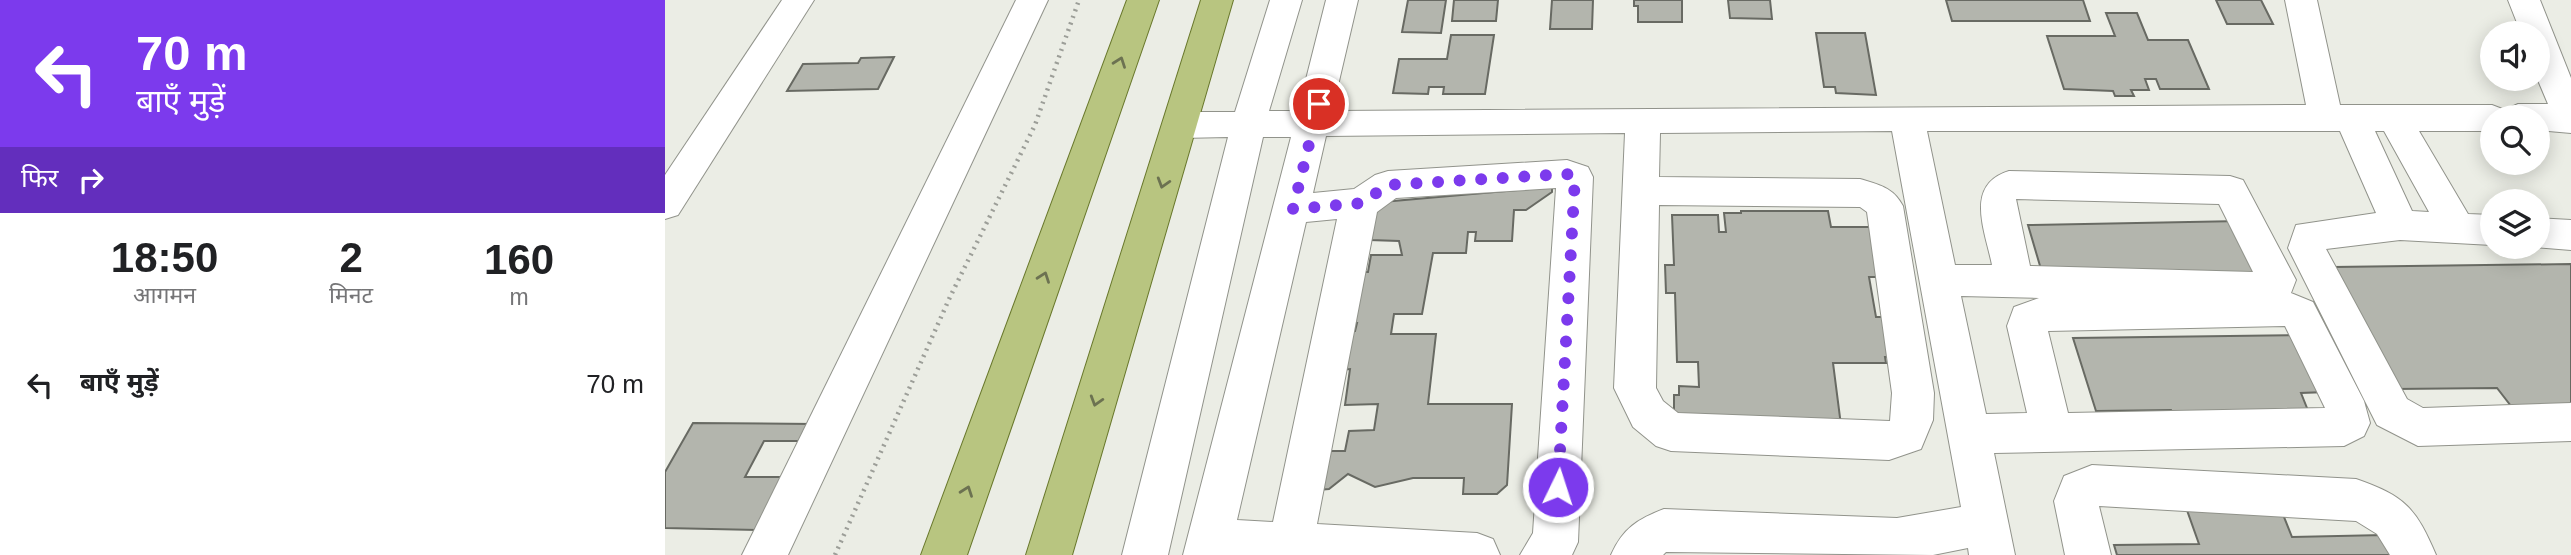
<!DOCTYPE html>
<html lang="hi">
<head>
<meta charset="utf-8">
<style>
	body { margin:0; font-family:Helvetica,"Noto Sans Devanagari",sans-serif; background:#f6f6f6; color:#202124; height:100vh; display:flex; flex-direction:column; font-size:26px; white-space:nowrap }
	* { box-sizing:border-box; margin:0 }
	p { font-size:23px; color:#757577 }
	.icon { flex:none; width:38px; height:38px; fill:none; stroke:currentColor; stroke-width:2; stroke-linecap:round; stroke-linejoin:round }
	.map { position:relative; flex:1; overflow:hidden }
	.sheet { display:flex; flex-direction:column; background:#fff; width:665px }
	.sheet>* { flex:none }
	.banner { background:#7c3aed; color:#fff; overflow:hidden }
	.tools { position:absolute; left:1815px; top:21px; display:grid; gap:14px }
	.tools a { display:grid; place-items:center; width:70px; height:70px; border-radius:50%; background:#fff; box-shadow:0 4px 18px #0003; font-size:35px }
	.pin { position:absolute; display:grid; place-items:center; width:60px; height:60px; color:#fff; margin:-30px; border:4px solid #fff; border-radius:50%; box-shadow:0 2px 7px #0007 }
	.me { position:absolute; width:77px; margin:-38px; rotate:4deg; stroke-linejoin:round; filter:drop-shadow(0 0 5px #0008) }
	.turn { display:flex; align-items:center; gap:24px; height:147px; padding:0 21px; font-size:32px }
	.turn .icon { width:91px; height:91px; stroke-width:2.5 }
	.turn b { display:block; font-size:49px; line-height:60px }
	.then { display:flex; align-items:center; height:66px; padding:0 21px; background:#0003; gap:14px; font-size:26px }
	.eta { display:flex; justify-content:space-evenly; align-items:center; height:119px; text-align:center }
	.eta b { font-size:42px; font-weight:800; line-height:49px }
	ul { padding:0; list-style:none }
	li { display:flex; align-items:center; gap:21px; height:105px; padding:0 21px }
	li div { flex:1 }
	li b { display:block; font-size:26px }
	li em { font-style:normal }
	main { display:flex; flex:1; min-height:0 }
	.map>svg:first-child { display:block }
</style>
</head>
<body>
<main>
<section class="sheet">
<div class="banner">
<div class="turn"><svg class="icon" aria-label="left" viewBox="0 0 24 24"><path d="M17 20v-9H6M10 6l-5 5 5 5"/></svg><div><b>70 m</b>बाएँ मुड़ें</div></div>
<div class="then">फिर<svg class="icon" aria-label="right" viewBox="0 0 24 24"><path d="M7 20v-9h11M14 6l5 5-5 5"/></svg></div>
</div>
<div class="eta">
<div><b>18:50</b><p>आगमन</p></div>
<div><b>2</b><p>मिनट</p></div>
<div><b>160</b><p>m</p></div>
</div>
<ul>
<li><svg class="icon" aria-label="left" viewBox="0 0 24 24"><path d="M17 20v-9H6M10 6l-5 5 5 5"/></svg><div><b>बाएँ मुड़ें</b></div><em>70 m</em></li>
</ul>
</section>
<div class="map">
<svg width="1906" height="555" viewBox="0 0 1906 555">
	<rect width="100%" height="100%" fill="#ebede5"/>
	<g fill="#b3b5ad" stroke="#686a63" stroke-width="2">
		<polygon points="743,0 781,0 776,33 737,32"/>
		<polygon points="789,0 833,0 831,21 787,21"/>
		<polygon points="887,0 928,0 927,29 885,29"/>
		<polygon points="969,0 1017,0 1017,22 973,22 973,6 969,6"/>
		<polygon points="1063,0 1105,0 1107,19 1065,18"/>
		<polygon points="1281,0 1418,0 1425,21 1287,21"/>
		<polygon points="1551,0 1596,0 1608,24 1562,24"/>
		<polygon points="1441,13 1472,13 1483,40 1523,40 1544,89 1495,89 1491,79 1480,79 1484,90 1466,90 1469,96 1450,96 1448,91 1399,89 1382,36 1450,36"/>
		<polygon points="1151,33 1200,33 1211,95 1171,93 1170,87 1159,87"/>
		<polygon points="786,35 829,35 820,94 778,94 779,87 764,87 763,94 728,93 734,59 782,59"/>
		<polygon points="229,57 213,89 122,91 138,64 193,63 196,58"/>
		<polygon points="887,187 887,192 861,210 849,210 847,241 810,241 811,232 803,232 801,253 768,253 757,314 729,314 726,334 771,334 763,404 847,404 842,485 832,494 798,494 799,478 748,478 710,487 683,474 664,489 653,490 659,451 680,451 684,431 709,430 713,404 680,405 685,369 675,370 682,331 690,331 692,323 683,323 700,272 703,272 706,255 737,255 734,241 705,240 706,203"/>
		<polygon points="1076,211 1163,211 1166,227 1215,227 1222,277 1204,277 1211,317 1234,317 1241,357 1220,357 1221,363 1168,363 1177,433 1009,414 1009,395 1014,395 1014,386 1034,387 1033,362 1012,362 1010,293 1001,293 1000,265 1009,265 1007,215 1053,215 1054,232 1061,232 1059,213 1076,213"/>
		<polygon points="1576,221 1599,272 1378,276 1363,225"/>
		<polygon points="1906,264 1906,413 1853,415 1832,388 1729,389 1669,267"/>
		<polygon points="1635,335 1661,392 1636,393 1646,418 1510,420 1506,410 1431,411 1408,338"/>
		<polygon points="28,423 149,424 141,441 99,441 80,477 118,477 92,530 0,528 0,472"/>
		<polygon points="1611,497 1627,537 1719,535 1728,555 1452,555 1449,545 1534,544 1518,499"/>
	</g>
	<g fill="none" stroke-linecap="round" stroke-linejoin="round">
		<defs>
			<g id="minor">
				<polygon points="117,0 149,0 13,215 0,219 0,175"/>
				<polygon points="351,0 383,0 123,555 77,555"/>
				<path d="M605,0H637L604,111H633L661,0H693L667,111L1641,105L1620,0H1652L1675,105H1827L1840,110L1853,104H1883L1872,78V33H1856L1843,0H1875L1906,78V133L1872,130V117H1827V131H1754L1803,214L1827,215V245L1735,240L1661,249L1742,399L1758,408L1906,403V441L1753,446L1712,425L1623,248L1631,225L1711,213L1675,131H1262L1290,265H1327C1320,230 1299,185 1344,171L1565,176L1578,180L1631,280L1626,293L1648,302L1699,401L1705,423L1699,436L1679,446L1329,453L1350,555H1304L1303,548L1268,555L1001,552L998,555H946C958,528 973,519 999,509L1232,518L1296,507L1227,131L995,133L994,177L1195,179C1214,185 1228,187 1238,206L1269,393L1268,420L1256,449L1224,460L1006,451L991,446L968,427L949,388L960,133L661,136L648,193L689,189L710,175L723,171L902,160L923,167L928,177L913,542L907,555H855L868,533L891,188L731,198L712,212L652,524L812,533L828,539L835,555H518L626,137H598L503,555H457L563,137L516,138L504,134L499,125L504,116L516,112H570ZM1710,131H1719L1764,212L1747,211ZM1351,199L1554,204L1588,272L1365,266ZM994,205L1195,207L1202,212L1227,393L1225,421L1013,413L998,401L991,388ZM672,219L608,522L572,520L641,222ZM1296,296L1374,298L1349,307L1342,326L1362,413L1321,414ZM1620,326L1660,408L1403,413L1383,331Z"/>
				<polygon points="1872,218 1906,220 1906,250 1869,247 1872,247"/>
				<path d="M1427,465L1691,479C1740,496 1751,508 1771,555H1725L1712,534L1691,521L1434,506L1446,555H1400L1389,501L1399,476Z"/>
			</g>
			<g id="major">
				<polygon points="462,0 494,0 302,555 256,555"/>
				<polygon points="536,0 568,0 407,555 361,555"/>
			</g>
		</defs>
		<use href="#minor" stroke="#91938b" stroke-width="2"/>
		<use href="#major" stroke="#68772b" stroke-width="2"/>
		<polyline stroke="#9c9e98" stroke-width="4.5" stroke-dasharray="2 5" stroke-linecap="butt" points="170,555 285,297 370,125 414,0"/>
		<use href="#minor" fill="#fff" fill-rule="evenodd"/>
		<use href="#major" fill="#b8c580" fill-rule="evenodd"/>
	</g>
	<defs><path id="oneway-chevron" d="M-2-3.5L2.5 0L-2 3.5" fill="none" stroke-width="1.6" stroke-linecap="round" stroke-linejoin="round" transform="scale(1.75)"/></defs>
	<g stroke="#6c7251">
		<use href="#oneway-chevron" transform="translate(455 62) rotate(-70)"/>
		<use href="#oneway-chevron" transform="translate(498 183) rotate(107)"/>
		<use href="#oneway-chevron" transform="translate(379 277) rotate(-70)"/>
		<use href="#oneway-chevron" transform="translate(431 401) rotate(107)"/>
		<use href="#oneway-chevron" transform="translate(302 491) rotate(-70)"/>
	</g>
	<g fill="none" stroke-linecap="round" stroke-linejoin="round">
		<polyline stroke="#7c3aed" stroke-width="12" stroke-dasharray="0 21.6" points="654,104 628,209 697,203 723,185 902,174 910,177 893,487"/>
	</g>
</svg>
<div class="tools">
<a><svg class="icon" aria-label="sound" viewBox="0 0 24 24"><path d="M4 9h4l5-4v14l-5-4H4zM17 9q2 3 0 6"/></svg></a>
<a><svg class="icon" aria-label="search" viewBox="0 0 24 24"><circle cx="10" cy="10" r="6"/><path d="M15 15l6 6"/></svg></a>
<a><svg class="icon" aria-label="layers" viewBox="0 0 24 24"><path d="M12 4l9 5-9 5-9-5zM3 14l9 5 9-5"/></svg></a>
</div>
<div class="pin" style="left:654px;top:104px;background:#d93025"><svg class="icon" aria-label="arrive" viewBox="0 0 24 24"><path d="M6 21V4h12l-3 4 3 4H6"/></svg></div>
<svg class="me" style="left:893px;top:487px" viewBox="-20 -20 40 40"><circle r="17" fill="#7c3aed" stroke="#fff" stroke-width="3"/><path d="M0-11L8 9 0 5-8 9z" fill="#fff"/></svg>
</div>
</main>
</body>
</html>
